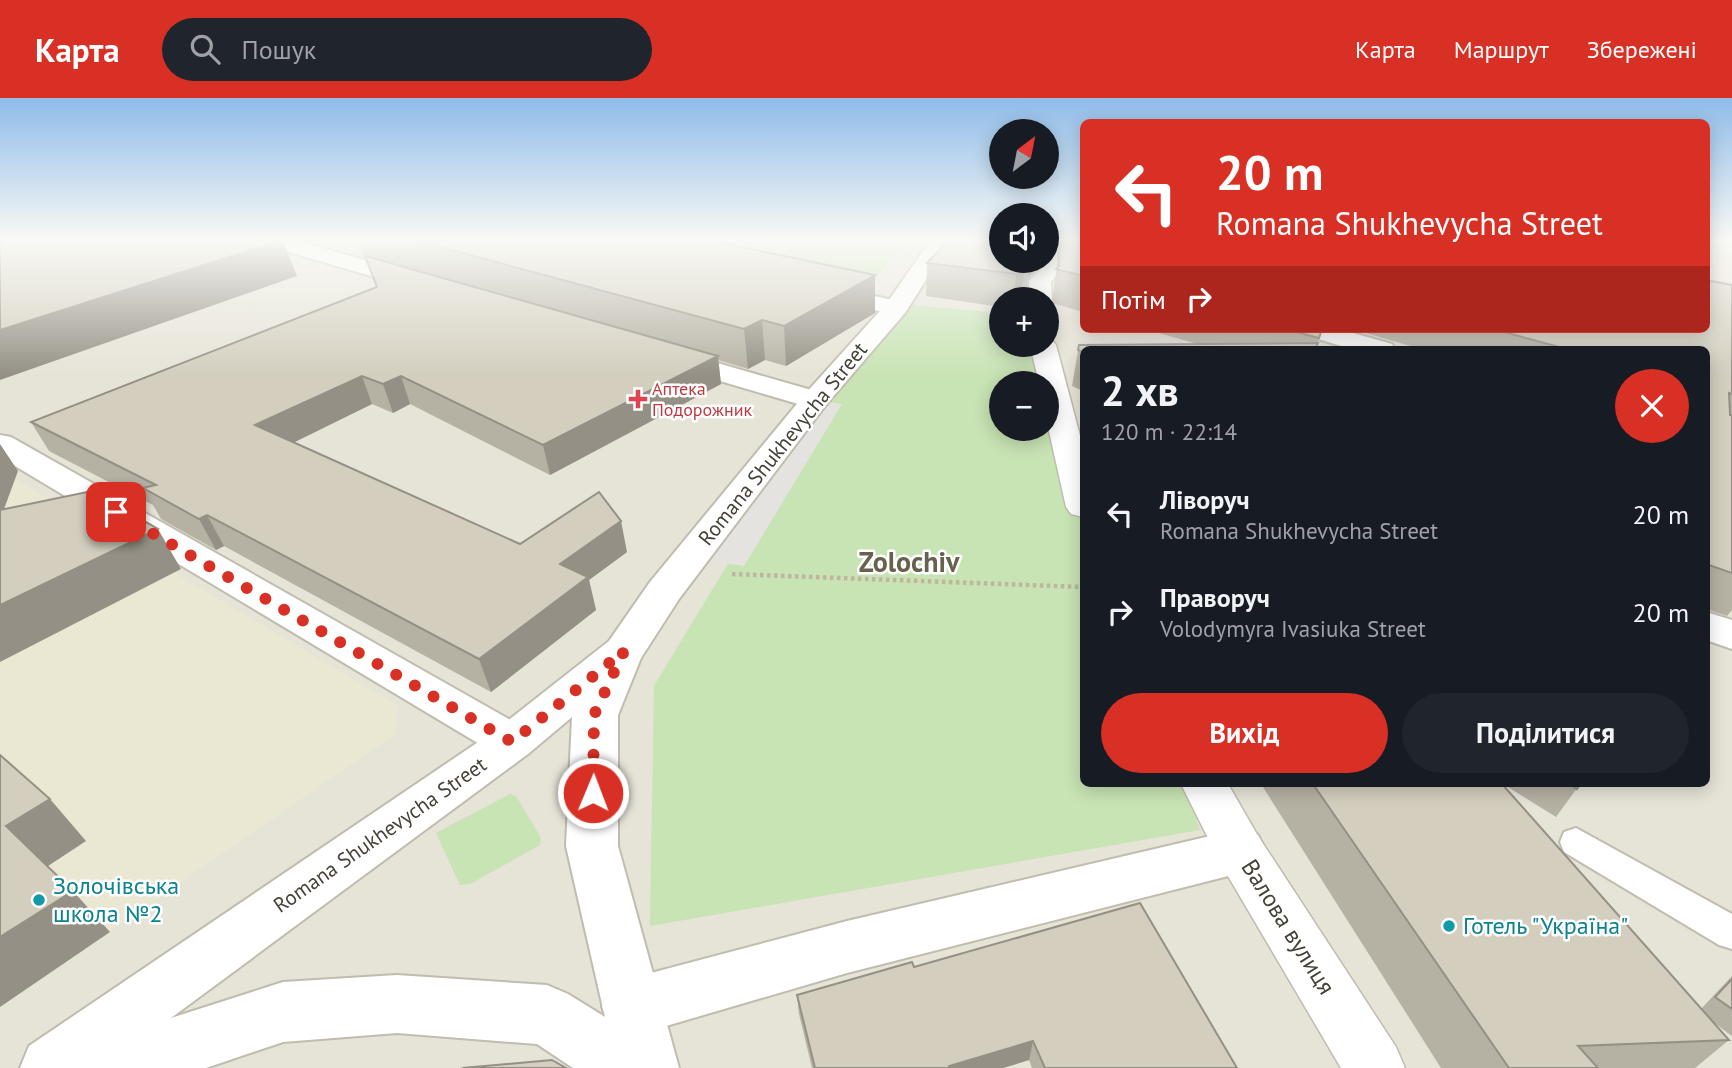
<!DOCTYPE html>
<html lang="uk">
<head>
<meta charset="utf-8">
<style>
	body { margin:0; font-family:"PT Sans",sans-serif; background:#20242c; color:#f1f3f6; height:100vh; display:flex; flex-direction:column; font-size:26px; white-space:nowrap }
	* { box-sizing:border-box; margin:0 }
	p { font-size:23px; color:#9ea1a6 }
	.icon { flex:none; width:38px; height:38px; fill:none; stroke:currentColor; stroke-width:2; stroke-linecap:round; stroke-linejoin:round }
	.map { position:relative; flex:1; overflow:hidden }
	.panel { position:absolute; left:1080px; top:248px; width:630px; height:441px; display:flex; flex-direction:column; background:#171b24; border-radius:10px; box-shadow:0 4px 18px #0003 }
	.panel>* { flex:none }
	.hud { position:absolute; left:1080px; top:21px; width:630px; height:214px; border-radius:10px; box-shadow:0 4px 18px #0003; background:#d93025; color:#fff; overflow:hidden }
	.needle { width:46px; rotate:32deg }
	.buttons { position:absolute; left:989px; top:21px; display:grid; gap:14px }
	.buttons a { display:grid; place-items:center; width:70px; height:70px; border-radius:50%; background:#171b24; box-shadow:0 4px 18px #0003; font-size:35px }
	.pin { position:absolute; display:grid; place-items:center; width:60px; height:60px; color:#fff; margin:-30px; border-radius:14px; box-shadow:0 4px 10px #0006 }
	.me { position:absolute; width:77px; margin:-38px; rotate:1deg; stroke-linejoin:round; filter:drop-shadow(0 0 5px #0008) }
	.turn { display:flex; align-items:center; gap:24px; height:147px; padding:0 21px; font-size:32px }
	.turn .icon { width:91px; height:91px; stroke-width:2.5 }
	.turn b { display:block; font-size:49px; line-height:60px }
	.then { display:flex; align-items:center; height:66px; padding:0 21px; background:#0003; gap:14px; font-size:26px }
	.round { display:grid; place-items:center; flex:none; width:74px; height:74px; border-radius:37px; background:#20242c }
	.headline { display:flex; align-items:center; justify-content:space-between; height:119px; padding:0 21px }
	h1 { font-size:42px; font-weight:600; line-height:52px }
	.button { display:flex; gap:14px; margin-top:auto; padding:14px 21px }
	.button a { flex:1; height:80px; border-radius:42px; background:#d93025; color:#fff; font-size:28px; font-weight:600; line-height:80px; text-align:center }
	.button a+a { background:#20242c; color:#f1f3f6 }
	ul { padding:0; list-style:none }
	li { display:flex; align-items:center; gap:21px; height:98px; padding:0 21px }
	li div { flex:1 }
	li b { display:block; font-size:26px }
	li em { font-style:normal }
	header { display:flex; align-items:center; gap:42px; box-sizing:border-box; height:98px; padding:0 35px; background:#d93025; color:#fff }
	header strong { font-size:33px }
	nav { display:flex; gap:38px; margin-inline-start:auto; font-size:24px }
	.search { width:490px; height:63px; background:#20242c; display:flex; align-items:center; gap:18px; box-sizing:border-box; padding:0 24px; border-radius:38px; color:#9ea1a6; font-size:26px }
	.map>svg:first-child { display:block }
</style>
</head>
<body>
<header>
<strong>Карта</strong>
<div class="search"><svg class="icon" aria-label="search" viewBox="0 0 24 24"><circle cx="10" cy="10" r="6"/><path d="M15 15l6 6"/></svg>Пошук</div>
<nav><a>Карта</a><a>Маршрут</a><a>Збережені</a></nav>
</header>
<div class="map">
<svg width="1732" height="970" viewBox="0 0 1732 970">
	<rect width="100%" height="100%" fill="#f2f1e8"/>
	<path fill="#e6e3d7" fill-rule="evenodd" d="M0,143H1001V163H1046L1047,143H1083V231H1706V143H1732V970H0ZM1001,201H1046V247H1001ZM1083,252H1706V686H1083ZM1001,285H1046V331H1001Z"/>
	<polygon fill="#eae7d3" points="0,372 398,607 396,636 0,909"/>
	<g fill="#c8e3b4">
		<polygon points="727,143 901,143 901,148 868,190 701,154"/>
		<polygon points="912,207 1001,215 1001,247 1033,247 1046,285 1001,285 1001,331 1046,331 1046,285 1083,392 1083,686 1184,686 1200,732 650,828 654,588 828,300"/>
		<polygon points="510,696 516,698 541,740 540,747 470,786 460,787 436,735"/>
	</g>
	<polygon fill="#e4e3df" points="819,302 842,306 744,468 707,463"/>
	<g fill="none" stroke-linecap="round" stroke-linejoin="round">
		<defs>
			<polygon id="service" points="1576,730 1732,816 1732,851 1719,847 1564,754 1560,744 1564,734"/>
			<g id="pedestrian">
				<polygon points="1061,154 1068,156 1072,160 1051,184 1052,201 1046,206 1046,201 1029,201 1029,183 1054,156"/>
				<polygon points="1046,240 1052,242 1056,247 1083,349 1083,419 1071,416 1066,409 1046,320 1046,285 1039,285 1030,247 1046,247"/>
				<polygon points="1181,686 1228,686 1258,738 1396,949 1405,970 1341,970 1222,768"/>
			</g>
			<g id="minor">
				<polygon points="265,143 298,143 428,180 432,185 428,190 412,190 268,148"/>
				<polygon points="1046,150 1083,160 1083,174 1045,163"/>
				<polygon points="823,186 905,205 908,210 905,215 896,217 815,198 811,193 815,188"/>
				<polygon points="1298,231 1339,231 1392,246 1396,252 1354,252 1302,236"/>
				<polygon points="669,251 825,296 830,302 825,308 815,311 659,265 655,259 659,253"/>
				<polygon points="0,337 11,339 528,632 535,644 528,656 512,662 496,656 0,359"/>
				<polygon points="1706,514 1732,522 1732,551 1706,542"/>
				<polygon points="1240,731 1258,737 1266,753 1258,769 1240,775 847,875 632,938 611,930 602,909 611,888 632,880 847,823"/>
			</g>
			<path id="tertiary" d="M930,143H951L905,215L825,308L679,501L641,560L618,617V748L679,970H573L537,946L397,935L283,944L206,970H20L29,948L496,632L609,543L650,484L805,296L887,205ZM572,619L566,748L605,919L568,896L547,887L397,877L283,884L171,920L528,656Z"/>
		</defs>
		<use href="#service" stroke="#c0bcae" stroke-width="4"/>
		<use href="#pedestrian" stroke="#c0bcae" stroke-width="3"/>
		<use href="#minor" stroke="#c0bcae" stroke-width="4"/>
		<use href="#tertiary" stroke="#c0bcae" stroke-width="4"/>
		<polyline stroke="#beb69e" stroke-width="4.5" stroke-dasharray="3.5 3.5" stroke-linecap="butt" points="732,476 1083,489"/>
		<use href="#service" fill="#fff" fill-rule="evenodd"/>
		<use href="#pedestrian" fill="#fff" fill-rule="evenodd"/>
		<use href="#minor" fill="#fff" fill-rule="evenodd"/>
		<use href="#tertiary" fill="#fff" fill-rule="evenodd"/>
	</g>
	<g fill="#b5b1a3">
		<polygon points="358,143 713,143 875,177 875,215 786,268 765,262 748,271 718,262 721,286 550,377 410,306 393,315 372,306 293,345 520,446 627,454 589,482 596,512 491,594 224,448 216,452 161,421 153,407 49,353 31,324 376,189 366,160 365,160"/>
		<polygon points="1046,143 1083,143 1083,214 1052,205 1059,151 1047,147"/>
		<polygon points="1043,163 1028,180 1026,197 1022,196 1018,201 1001,201 1001,209 926,198 927,165"/>
		<polygon points="1732,187 1732,512 1727,518 1709,512 1706,516 1706,252 1424,252 1352,231 1706,231"/>
		<polygon points="1145,231 1322,231 1315,252 1083,252 1083,293 1072,288 1079,247 1197,246"/>
		<polygon points="1261,686 1502,686 1701,911 1732,878 1732,938 1713,924 1729,942 1695,970 1441,970"/>
		<polygon points="1503,686 1580,686 1556,719"/>
		<polygon points="914,869 1237,970 1032,970 1029,962 1003,970 812,970 799,916 797,897"/>
	</g>
	<g fill="#949085">
		<polygon points="279,143 283,143 297,178 0,282 0,232"/>
		<polygon points="1025,163 1022,196 1018,201 1014,201 1016,176"/>
		<polygon points="1029,163 1043,163 1028,180 1030,164"/>
		<polygon points="875,177 875,215 786,268 784,228"/>
		<polygon points="762,222 765,262 748,271 744,231"/>
		<polygon points="718,258 721,286 550,377 543,347"/>
		<polygon points="362,278 372,306 268,357 255,327"/>
		<polygon points="401,278 410,306 393,315 383,286"/>
		<polygon points="0,346 18,373 0,422"/>
		<polygon points="207,417 224,448 216,452 199,421"/>
		<polygon points="621,423 627,454 589,482 596,512 491,594 479,561 560,466"/>
		<polygon points="158,431 181,471 0,564 0,507"/>
		<polygon points="50,701 86,743 45,770 6,728"/>
		<polygon points="73,793 110,834 0,909 0,839"/>
		<polygon points="1033,943 1029,962 1003,970 949,970 949,968"/>
	</g>
	<g fill="#d3cebe" stroke="#949085" stroke-width="2">
		<polygon points="0,143 279,143 0,232"/>
		<polygon points="418,143 713,143 875,177 784,228 762,222 744,231"/>
		<polygon points="947,143 1001,143 1001,163 1030,163 1030,164 1025,163 1016,176 927,165"/>
		<polygon points="1067,143 1083,143 1083,178 1056,171 1059,168 1058,152"/>
		<polygon points="365,158 718,258 543,347 401,278 383,286 362,278 255,327 520,446 599,394 621,423 560,466 588,479 479,561 207,417 199,421 143,390 156,387 31,324 377,189"/>
		<polygon points="1706,182 1732,187 1732,296 1729,295 1730,317 1732,317 1732,475 1706,466 1706,252 1570,252 1493,231 1706,231"/>
		<polygon points="1284,231 1322,231 1319,240"/>
		<polygon points="1318,245 1315,252 1083,252 1083,254 1078,252 1079,247"/>
		<polygon points="92,393 158,431 0,507 0,412"/>
		<polygon points="0,657 50,701 6,728 73,793 0,839"/>
		<polygon points="1313,686 1502,686 1729,942 1578,948 1598,970 1509,970"/>
		<polygon points="1569,686 1580,686 1577,691"/>
		<polygon points="1140,805 1237,970 1045,970 1033,943 949,968 950,970 815,970 797,897 912,864 914,869"/>
		<polygon points="1732,881 1732,911 1715,899"/>
		<polygon points="552,962 566,970 462,970"/>
	</g>
	<linearGradient id="sky" x2="0" y2="1"><stop stop-color="#8fbce9"/><stop offset="0.51" stop-color="#f9f9f5"/><stop offset="1" stop-color="#f9f9f5" stop-opacity="0"/></linearGradient>
	<rect width="1732" height="278" fill="url(#sky)"/>
	<g fill="none" stroke-linecap="round" stroke-linejoin="round">
		<polyline stroke="#d93025" stroke-width="12" stroke-dasharray="0 21.6" points="116,414 512,644 624,553 594,617 593,695"/>
	</g>
	<path fill="#e0444e" stroke="#fff" stroke-width="2.5" d="M634.5 290.5h7v7h7v7h-7v7h-7v-7h-7v-7h7z"/>
	<g fill="#0f9aa8" stroke="#fff" stroke-width="2.5">
		<circle cx="39" cy="802" r="7"/>
		<circle cx="1449" cy="828" r="7"/>
	</g>
	<g text-anchor="middle" stroke-width="5" stroke-linejoin="round" paint-order="stroke">
		<g font-size="18" fill="#be3a42" stroke="#fff" text-anchor="start">
			<text x="652" y="297">Аптека<tspan x="652" dy="21">Подорожник</tspan></text>
		</g>
		<g font-size="21" fill="#454237" stroke="#fff">
			<text transform="translate(783 346) rotate(-51)" y="7">Romana Shukhevycha Street</text>
			<text transform="translate(380 737) rotate(-35)" y="7">Romana Shukhevycha Street</text>
		</g>
		<g font-size="24" fill="#0d838f" stroke="#fff" text-anchor="start">
			<text x="53" y="796">Золочівська<tspan x="53" dy="28">школа №2</tspan></text>
			<text x="1463" y="836">Готель "Україна"</text>
		</g>
		<g font-size="24" fill="#454237" stroke="#fff">
			<text transform="translate(1288 829) rotate(58)" y="8">Валова вулиця</text>
		</g>
		<g font-size="28" font-weight="bold" fill="#67614f" stroke="#fff">
			<text x="909" y="474">Zolochiv</text>
		</g>
	</g>
</svg>
<div class="buttons">
<a><svg class="needle" viewBox="-14 -14 28 28"><path d="M0-13l5 13h-10z" fill="#e53935"/><path d="M0 13l5-13h-10z" fill="#9ea1a6"/></svg></a>
<a><svg class="icon" aria-label="sound" viewBox="0 0 24 24"><path d="M4 9h4l5-4v14l-5-4H4zM17 9q2 3 0 6"/></svg></a>
<a>+</a>
<a>−</a>
</div>
<div class="pin" style="left:116px;top:414px;background:#d93025"><svg class="icon" aria-label="arrive" viewBox="0 0 24 24"><path d="M6 21V4h12l-3 4 3 4H6"/></svg></div>
<svg class="me" style="left:593px;top:695px" viewBox="-20 -20 40 40"><circle r="17" fill="#d93025" stroke="#fff" stroke-width="3"/><path d="M0-11L8 9 0 5-8 9z" fill="#fff"/></svg>
<div class="hud">
<div class="turn"><svg class="icon" aria-label="left" viewBox="0 0 24 24"><path d="M17 20v-9H6M10 6l-5 5 5 5"/></svg><div><b>20 m</b>Romana Shukhevycha Street</div></div>
<div class="then">Потім<svg class="icon" aria-label="right" viewBox="0 0 24 24"><path d="M7 20v-9h11M14 6l5 5-5 5"/></svg></div>
</div>
<section class="panel">
<div class="headline"><div><h1>2 хв</h1><p>120 m · 22:14</p></div><a class="round" style="background:#d93025;color:#fff"><svg class="icon" aria-label="close" viewBox="0 0 24 24"><path d="M6 6l12 12M18 6L6 18"/></svg></a></div>
<ul>
<li><svg class="icon" aria-label="left" viewBox="0 0 24 24"><path d="M17 20v-9H6M10 6l-5 5 5 5"/></svg><div><b>Ліворуч</b><p>Romana Shukhevycha Street</p></div><em>20 m</em></li>
<li><svg class="icon" aria-label="right" viewBox="0 0 24 24"><path d="M7 20v-9h11M14 6l5 5-5 5"/></svg><div><b>Праворуч</b><p>Volodymyra Ivasiuka Street</p></div><em>20 m</em></li>
</ul>
<div class="button"><a>Вихід</a><a>Поділитися</a></div>
</section>
</div>
</body>
</html>
